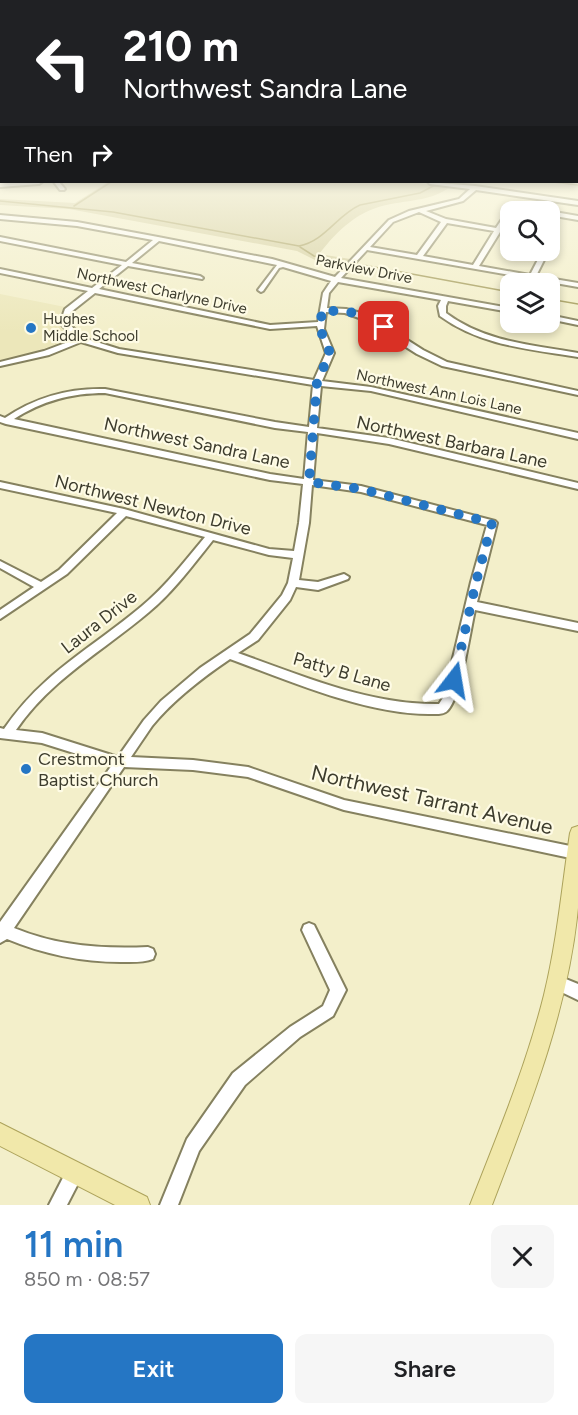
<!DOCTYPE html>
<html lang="en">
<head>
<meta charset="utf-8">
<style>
	body { margin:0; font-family:Figtree,sans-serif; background:#f6f6f6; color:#202124; height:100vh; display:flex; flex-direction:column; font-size:22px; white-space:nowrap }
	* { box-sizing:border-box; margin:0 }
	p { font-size:20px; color:#757577 }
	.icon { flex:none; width:33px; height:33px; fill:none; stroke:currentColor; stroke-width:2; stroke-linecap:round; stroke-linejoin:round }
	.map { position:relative; height:1205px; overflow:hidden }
	.drawer { display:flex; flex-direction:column; background:#fff; flex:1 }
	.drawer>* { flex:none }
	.hud { position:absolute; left:0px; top:0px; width:579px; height:183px; box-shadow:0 3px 9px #0003; background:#202124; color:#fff; overflow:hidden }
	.fabs { position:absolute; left:500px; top:201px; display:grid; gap:12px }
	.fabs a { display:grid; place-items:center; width:60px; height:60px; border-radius:12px; background:#fff; box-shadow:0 3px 9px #0003; font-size:30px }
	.pin { position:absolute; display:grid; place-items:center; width:51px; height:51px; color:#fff; margin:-26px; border-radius:12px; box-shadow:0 3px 9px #0006 }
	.me { position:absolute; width:66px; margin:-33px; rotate:14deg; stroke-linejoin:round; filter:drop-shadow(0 0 4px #0008) }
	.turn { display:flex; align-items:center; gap:21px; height:126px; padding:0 24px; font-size:27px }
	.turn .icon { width:78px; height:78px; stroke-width:2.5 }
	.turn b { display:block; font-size:42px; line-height:51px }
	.then { display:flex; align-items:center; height:57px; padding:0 24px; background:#0003; gap:12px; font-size:22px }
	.round { display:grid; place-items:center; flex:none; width:63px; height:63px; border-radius:12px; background:#f6f6f6 }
	.overview { display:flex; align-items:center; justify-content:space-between; height:102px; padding:0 24px }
	h1 { font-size:36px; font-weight:600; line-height:45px; color:#2576c4 }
	.action { display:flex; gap:12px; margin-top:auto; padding:12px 24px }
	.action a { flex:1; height:69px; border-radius:12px; background:#2576c4; color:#fff; font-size:24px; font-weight:600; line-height:69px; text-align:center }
	.action a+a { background:#f6f6f6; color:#202124 }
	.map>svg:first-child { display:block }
</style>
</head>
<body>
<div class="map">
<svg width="578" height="1205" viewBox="0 0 578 1205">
	<rect width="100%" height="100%" fill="#f3efca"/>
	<polygon fill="#ece7ba" points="0,294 65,307 58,316 59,324 72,340 0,362"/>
	<path fill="#d4ce9e" d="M108,182H410L450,187C433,200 412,200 391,204C358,210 339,229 319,254L350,259L345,265L315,260L297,251L69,209L0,205V199L75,203Z"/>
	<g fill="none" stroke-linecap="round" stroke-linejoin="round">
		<g stroke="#a29957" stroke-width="1.5">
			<polyline points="553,182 578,185"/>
			<path d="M0,201L113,212L299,246C325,241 337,215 360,205L420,193L435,185"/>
			<polyline points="74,206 111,182"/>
			<polyline points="300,247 314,256 510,292"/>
			<polyline points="549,299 578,304"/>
		</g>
		<defs>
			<g id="minor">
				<rect x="0" y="164" width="2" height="4"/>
				<polygon points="24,182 42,182 39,184 0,187 0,183"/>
				<polygon points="54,182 59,182 65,189 64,190 60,190"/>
				<path d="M428,182L475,186L578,201V205L476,190L463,201L426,211L446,219L496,228L510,207L538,211L514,210L510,212V216L502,229L510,230V234L500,232L479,266L530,275L543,250H549L536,276L578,283V287L367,250L341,278L510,308V312L448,301L446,306V313C485,342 532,345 578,353V357C530,349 481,346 440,316L438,306L441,300L338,282L329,293L327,308L346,309L368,315L423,350L447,362L578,391V395L442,366L417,354L362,319L345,313L326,312L324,329L334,353L322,381L371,387L578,433V439L371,391L321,386L317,428L389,438L578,483V489L389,444L317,433L313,480L361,486L495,521L497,523L477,602L578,623V631L475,610C470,631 461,698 447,711C443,715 435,714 429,714C365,714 290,681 230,659C202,678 173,700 152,726C145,736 138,747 131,757L193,760L248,767L344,800L575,847L578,848V858L575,859L344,810L248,777L193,770L124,767L14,928C57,946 102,949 148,947L153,949L155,954L153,959C143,963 131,962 121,962C81,962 43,954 7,939L0,943V922L112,765L42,743L0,738V728L4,729C44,671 91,649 142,606C166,586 185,561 205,537L126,516L67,574L0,619V610L34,587L0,568V561L41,582L59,570L117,513L0,488V482L124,509L269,549L294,551L299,523L303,484L270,480L6,424L0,422V416L5,418C36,397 68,388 105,389L275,422L309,427L313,385L118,353L81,342L49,355L0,366V362L44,351L76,339L60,323L65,309L88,291L0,273V269L92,288L122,265L0,241V237L126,262L153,240L77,226L0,219V215L77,222L158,237L272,259L335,277L389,220L409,211L459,199L470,189L430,184ZM419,212L441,222L417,255L370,247L393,222ZM447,223L494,231L473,265L423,256ZM159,241L277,265L258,290L261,292L263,291L279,268L283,267L331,281L323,293L318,322L270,325L99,289L128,266L202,279L203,278L200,276L132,263ZM95,293L270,329L317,326L326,353L314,380L119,349L84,338L68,323L71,312ZM105,393L275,428L308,432L304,479L270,474L14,419C42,401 71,393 105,393ZM312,485L361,492L487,525L471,582L444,696L439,704C369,705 303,676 238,653L258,640L290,600L296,587L318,590L348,579L349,577L344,574L318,582L299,580L309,523ZM213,540L269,555L293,558L288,583L282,595L250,634L200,668L161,701L144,720L118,757L42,733L16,730C51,679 103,651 149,612C174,591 193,565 213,540Z"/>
				<polygon points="549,211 578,216 578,220 549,215"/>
				<polygon points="549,235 554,238 551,244 549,245"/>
				<polygon points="549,315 578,321 578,325 549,319"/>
				<polygon points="309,923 314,925 346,990 333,1016 300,1037 245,1085 199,1151 178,1205 160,1205 187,1139 233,1073 290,1027 323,1006 330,990 302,930 304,925"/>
				<polygon points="556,975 578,984 578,1000 551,987 549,982 551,977"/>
				<polygon points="75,1163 81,1166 84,1172 67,1205 49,1205 69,1166"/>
			</g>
			<g id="major">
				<path d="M578,826C578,853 578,881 578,908C568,1012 529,1108 492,1205H470C497,1136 526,1067 544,995C557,942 562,887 570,833L572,828Z"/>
				<polygon points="0,1123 147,1197 150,1205 115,1205 0,1146"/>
			</g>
		</defs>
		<use href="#minor" stroke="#85815f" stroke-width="4"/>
		<use href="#major" stroke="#aca25a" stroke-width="2"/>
		<use href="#minor" fill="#fff" fill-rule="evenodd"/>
		<use href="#major" fill="#f1e8aa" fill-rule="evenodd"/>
	</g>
	<linearGradient id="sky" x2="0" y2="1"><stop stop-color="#8ca9ae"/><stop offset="0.49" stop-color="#faf8e7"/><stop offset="1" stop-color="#faf8e7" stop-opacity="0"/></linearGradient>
	<rect width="578" height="333" fill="url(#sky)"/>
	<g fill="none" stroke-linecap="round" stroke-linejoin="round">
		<polyline stroke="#2576c4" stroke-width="10" stroke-dasharray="0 18" points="384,327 356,313 322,310 320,329 330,353 317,382 309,482 361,489 492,523 476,582 454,680"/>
	</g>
	<g fill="#2576c4" stroke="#fefbe5" stroke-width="2">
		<circle cx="31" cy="328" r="6"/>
		<circle cx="26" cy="769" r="6"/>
	</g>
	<g text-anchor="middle" stroke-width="4.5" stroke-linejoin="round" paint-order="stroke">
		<g font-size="15" fill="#3d3c2d" stroke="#fefbe5">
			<text transform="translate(364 269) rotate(11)" y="5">Parkview Drive</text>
			<text transform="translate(162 291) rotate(12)" y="5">Northwest Charlyne Drive</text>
			<text transform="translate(439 392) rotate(12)" y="5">Northwest Ann Lois Lane</text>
		</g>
		<g font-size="15" fill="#3d3c2d" stroke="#fefbe5" text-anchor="start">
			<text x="43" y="324">Hughes<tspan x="43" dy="17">Middle School</tspan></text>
		</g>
		<g font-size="18" fill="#3d3c2d" stroke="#fefbe5">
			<text transform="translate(452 442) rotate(12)" y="6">Northwest Barbara Lane</text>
			<text transform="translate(197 443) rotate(12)" y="6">Northwest Sandra Lane</text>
			<text transform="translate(153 505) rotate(14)" y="6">Northwest Newton Drive</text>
			<text transform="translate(99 622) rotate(-38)" y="6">Laura Drive</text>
			<text transform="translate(342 672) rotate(16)" y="6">Patty B Lane</text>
		</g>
		<g font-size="18" fill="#3d3c2d" stroke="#fefbe5" text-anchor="start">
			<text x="38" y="765">Crestmont<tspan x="38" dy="21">Baptist Church</tspan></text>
		</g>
		<g font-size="21" fill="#3d3c2d" stroke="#fefbe5">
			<text transform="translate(432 800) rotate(13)" y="7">Northwest Tarrant Avenue</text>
		</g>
	</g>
</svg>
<div class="fabs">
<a><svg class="icon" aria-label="search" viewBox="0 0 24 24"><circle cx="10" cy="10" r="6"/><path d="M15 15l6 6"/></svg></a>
<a><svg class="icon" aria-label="layers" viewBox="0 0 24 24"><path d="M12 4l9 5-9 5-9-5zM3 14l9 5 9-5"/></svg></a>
</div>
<div class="pin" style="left:384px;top:327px;background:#d93025"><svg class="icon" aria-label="arrive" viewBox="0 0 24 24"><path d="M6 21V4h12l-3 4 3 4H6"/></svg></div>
<svg class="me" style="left:454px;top:680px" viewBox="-20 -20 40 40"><path d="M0-17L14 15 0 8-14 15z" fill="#2576c4" stroke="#fff" stroke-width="4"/></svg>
<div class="hud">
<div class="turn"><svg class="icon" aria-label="left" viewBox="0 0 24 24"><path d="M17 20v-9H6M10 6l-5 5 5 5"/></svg><div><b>210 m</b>Northwest Sandra Lane</div></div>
<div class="then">Then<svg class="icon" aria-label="right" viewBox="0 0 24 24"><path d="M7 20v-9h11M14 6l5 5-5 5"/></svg></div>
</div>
</div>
<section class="drawer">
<div class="overview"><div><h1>11 min</h1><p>850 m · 08:57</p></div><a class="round"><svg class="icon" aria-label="close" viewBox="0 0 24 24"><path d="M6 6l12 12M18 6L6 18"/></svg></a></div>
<div class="action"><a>Exit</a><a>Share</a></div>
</section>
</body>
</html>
